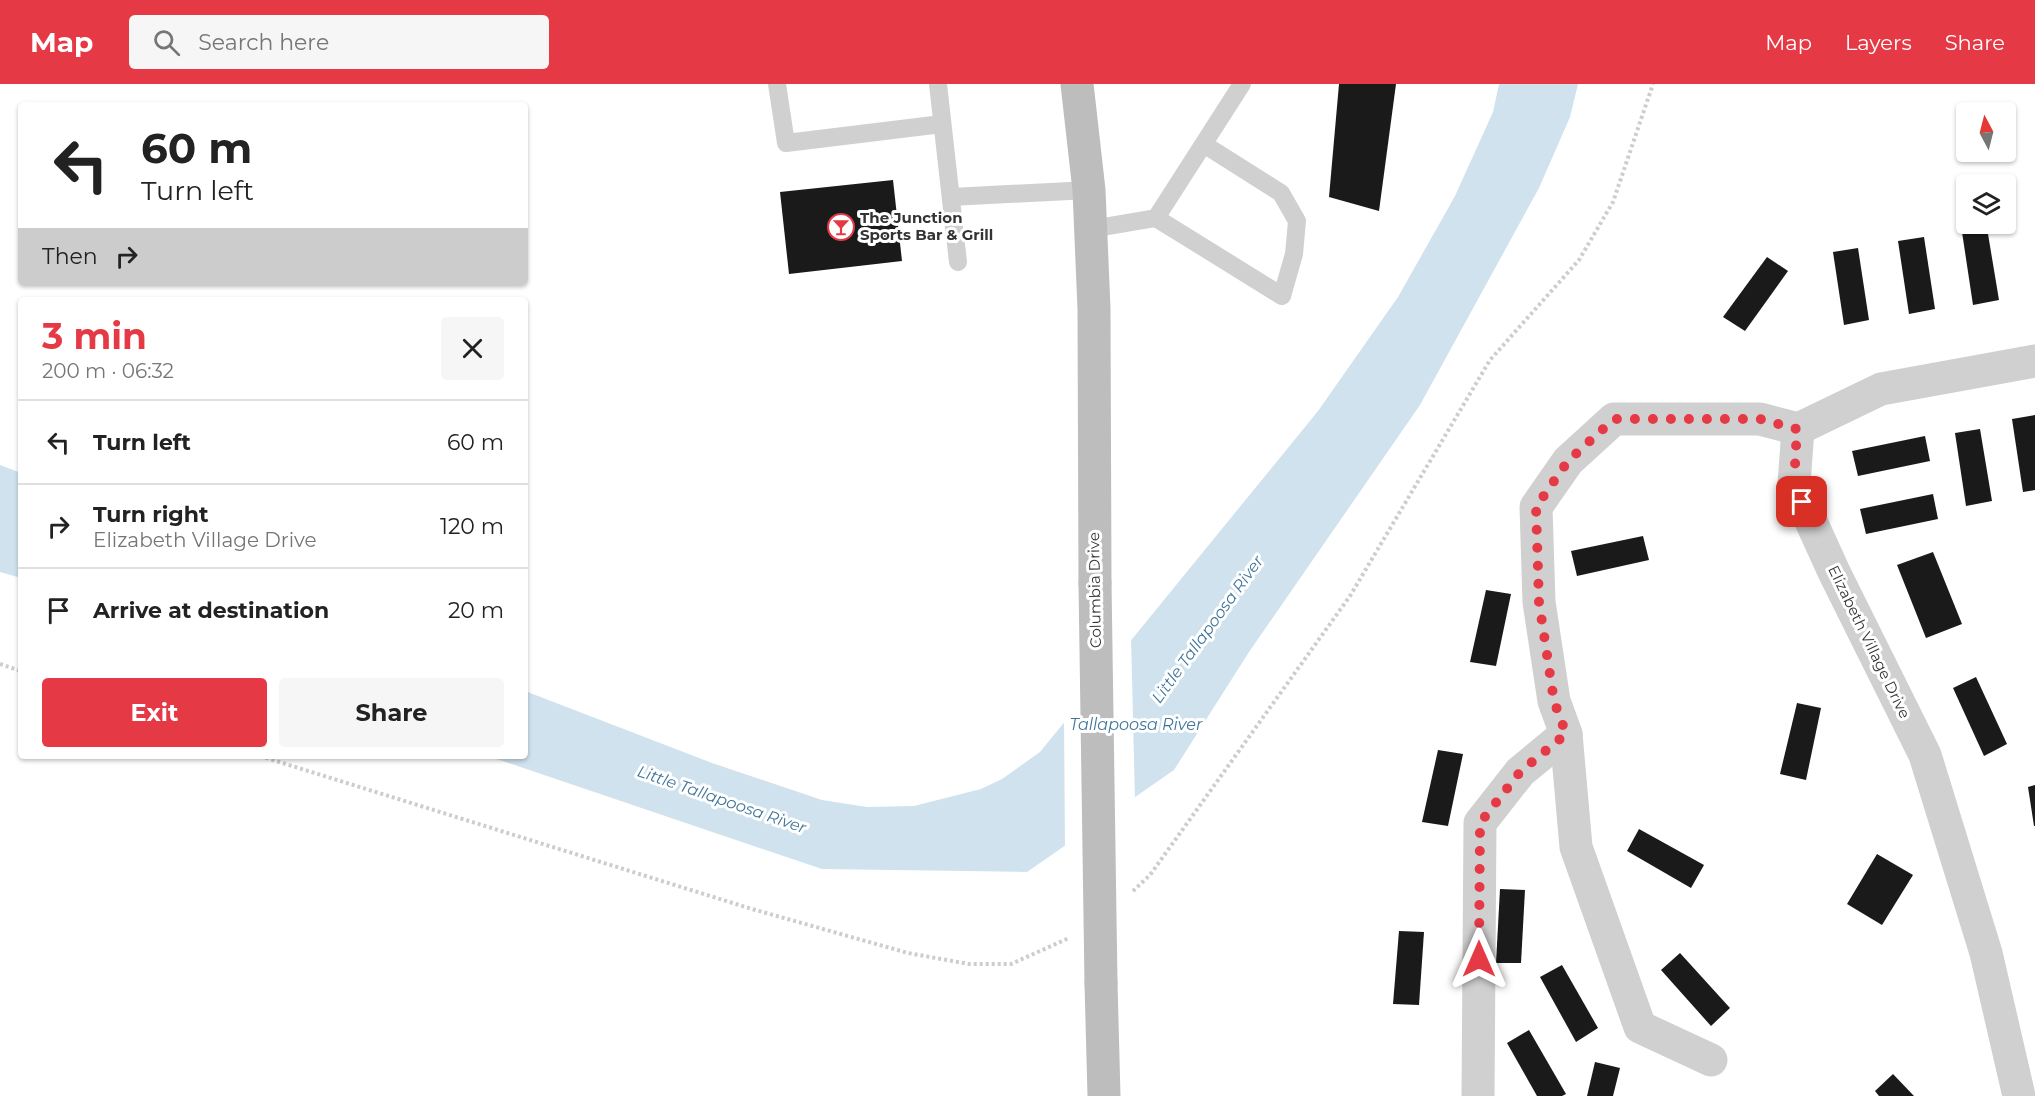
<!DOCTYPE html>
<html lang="en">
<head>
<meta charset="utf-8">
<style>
	body { margin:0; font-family:Montserrat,sans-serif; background:#f6f6f6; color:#222; height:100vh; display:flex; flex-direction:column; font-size:22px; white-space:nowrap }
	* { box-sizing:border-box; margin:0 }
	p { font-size:20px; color:#767676 }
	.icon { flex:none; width:33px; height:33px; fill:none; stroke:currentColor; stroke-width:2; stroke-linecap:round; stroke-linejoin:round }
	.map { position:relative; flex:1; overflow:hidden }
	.side { position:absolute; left:18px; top:213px; width:510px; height:462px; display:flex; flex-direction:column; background:#fff; border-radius:6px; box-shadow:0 2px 4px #0004 }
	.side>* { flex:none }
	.hud { position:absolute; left:18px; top:18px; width:510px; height:183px; border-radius:6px; box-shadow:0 2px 4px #0004; background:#fff; color:#222; overflow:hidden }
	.needle { width:39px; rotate:353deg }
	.controls { position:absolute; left:1956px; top:18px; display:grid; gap:12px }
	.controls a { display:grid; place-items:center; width:60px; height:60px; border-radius:6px; background:#fff; box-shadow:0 2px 4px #0004; font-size:30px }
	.pin { position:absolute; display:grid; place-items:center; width:51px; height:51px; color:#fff; margin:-26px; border-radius:12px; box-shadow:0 3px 9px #0006 }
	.me { position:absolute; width:66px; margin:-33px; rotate:0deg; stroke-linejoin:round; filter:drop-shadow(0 0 4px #0008) }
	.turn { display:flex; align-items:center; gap:21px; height:126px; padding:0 24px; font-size:27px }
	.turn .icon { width:78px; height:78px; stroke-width:2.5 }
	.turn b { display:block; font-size:42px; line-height:51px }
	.then { display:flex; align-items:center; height:57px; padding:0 24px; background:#0003; gap:12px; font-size:22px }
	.round { display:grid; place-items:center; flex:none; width:63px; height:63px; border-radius:6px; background:#f6f6f6 }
	.headline { display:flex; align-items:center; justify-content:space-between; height:102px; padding:0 24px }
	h1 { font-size:36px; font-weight:700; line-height:45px; color:#e63946 }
	.action { display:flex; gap:12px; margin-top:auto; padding:12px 24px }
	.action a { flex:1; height:69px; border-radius:6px; background:#e63946; color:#fff; font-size:24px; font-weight:700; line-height:69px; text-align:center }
	.action a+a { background:#f6f6f6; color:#222 }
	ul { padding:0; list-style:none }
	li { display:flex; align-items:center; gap:18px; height:84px; padding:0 24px; border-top:2px solid #e0e0e0 }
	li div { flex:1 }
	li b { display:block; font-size:22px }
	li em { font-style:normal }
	header { display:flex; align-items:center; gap:36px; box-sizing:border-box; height:84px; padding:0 30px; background:#e63946; color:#fff }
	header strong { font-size:28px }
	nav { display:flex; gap:33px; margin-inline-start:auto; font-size:21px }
	.search { width:420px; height:54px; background:#f6f6f6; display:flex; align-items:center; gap:15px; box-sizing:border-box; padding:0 21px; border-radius:6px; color:#767676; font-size:22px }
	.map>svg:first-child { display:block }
</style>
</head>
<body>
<header>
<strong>Map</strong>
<div class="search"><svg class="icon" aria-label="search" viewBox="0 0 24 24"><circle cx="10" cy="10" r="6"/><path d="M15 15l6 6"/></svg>Search here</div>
<nav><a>Map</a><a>Layers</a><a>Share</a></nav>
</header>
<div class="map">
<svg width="2035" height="1012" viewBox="0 0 2035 1012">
	<rect width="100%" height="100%" fill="#fff"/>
	<g fill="#cfe2ee">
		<polygon points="1499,0 1578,0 1570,33 1539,104 1420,321 1249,568 1174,686 1027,788 822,785 488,672 525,672 525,607 712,679 822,716 867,723 914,722 981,705 1002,695 1040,668 1318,327 1398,213 1455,112 1493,28"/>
		<polygon points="0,381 21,389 21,494 0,488"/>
	</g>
	<polygon fill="#fff" points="1131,552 1135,717 1065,765 1064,634"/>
	<g fill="#1a1a1a">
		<polygon points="1339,0 1396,0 1379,127 1329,113"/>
		<polygon points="893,96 902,177 789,190 780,108"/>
		<polygon points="1987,144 1999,216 1973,221 1962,148"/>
		<polygon points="1924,153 1935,225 1909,230 1898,157"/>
		<polygon points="1858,164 1869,236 1844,241 1833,168"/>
		<polygon points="1767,173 1788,187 1745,247 1723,233"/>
		<polygon points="2035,331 2035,406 2023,408 2012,335"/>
		<polygon points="1980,345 1992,417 1966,422 1955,349"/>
		<polygon points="1925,352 1930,377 1858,392 1852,367"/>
		<polygon points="1933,410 1938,435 1866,450 1860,425"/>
		<polygon points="1643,452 1649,476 1577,492 1571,467"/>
		<polygon points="1933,468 1962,540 1926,554 1897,481"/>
		<polygon points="1486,506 1511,510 1496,582 1470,578"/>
		<polygon points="1976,593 2007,660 1984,672 1953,604"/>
		<polygon points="1797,619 1821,624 1806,696 1780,690"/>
		<polygon points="1438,666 1463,670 1448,742 1422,738"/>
		<polygon points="2035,701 2035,742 2034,742 2028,703"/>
		<polygon points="1639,745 1704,781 1691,804 1627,767"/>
		<polygon points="1877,770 1913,791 1882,841 1847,820"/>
		<polygon points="1500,805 1525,806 1521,879 1496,879"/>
		<polygon points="1399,847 1424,848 1419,921 1393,920"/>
		<polygon points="1680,869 1730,924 1711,942 1661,886"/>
		<polygon points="1562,881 1598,944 1576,958 1540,893"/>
		<polygon points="1529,946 1566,1010 1562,1012 1537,1012 1507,959"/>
		<polygon points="1595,978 1620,984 1613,1012 1587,1012"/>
		<polygon points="1893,990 1914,1012 1879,1012 1875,1007"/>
	</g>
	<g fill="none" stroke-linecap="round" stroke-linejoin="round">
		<g stroke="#cdcdcd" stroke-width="4" stroke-dasharray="3 3" stroke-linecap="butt">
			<polyline points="0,580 21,587"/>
			<polyline points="260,672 752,825 908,869 969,880 1011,880 1069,854"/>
			<polyline points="1133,807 1150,791 1350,512 1490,276 1579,176 1613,118 1653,0"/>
		</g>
		<g stroke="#d0d0d0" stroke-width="18">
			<polyline points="777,0 786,59 942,40"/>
			<polyline points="938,0 958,178"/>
			<polyline points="951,113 1089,106"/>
			<polyline points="1156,134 1282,212 1294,170 1297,137 1281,109 1205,61"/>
			<polyline points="1091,145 1156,134 1242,0"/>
		</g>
		<g stroke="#d0d0d0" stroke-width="33">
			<polyline points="1798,345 1794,400 1834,488 1925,671 1986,869 2019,1012"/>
			<polyline points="1798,345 1881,305 2035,277"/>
			<polyline points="1711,976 1640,943 1576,763 1566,650 1554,617 1539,518 1536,423 1568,377 1614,335 1760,335 1798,345"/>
			<polyline points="1478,1012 1480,739 1520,688 1566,650"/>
		</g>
		<g stroke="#bdbdbd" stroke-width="33">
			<polyline points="1077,0 1089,106 1094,225 1095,499"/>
			<polyline points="1101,899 1104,1012"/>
		</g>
		<polyline stroke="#bdbdbd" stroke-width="33" points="1095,499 1101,899"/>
	</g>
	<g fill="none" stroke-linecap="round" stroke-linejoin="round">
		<polyline stroke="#e63946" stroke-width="10" stroke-dasharray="0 18" points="1479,875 1480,739 1520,688 1566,650 1554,617 1539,518 1536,423 1568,377 1614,335 1760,335 1797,345 1794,400 1802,418"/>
	</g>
	<defs>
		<symbol id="bar-ring" viewBox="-11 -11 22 22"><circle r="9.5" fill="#fff" stroke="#e63946" stroke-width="1.5"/><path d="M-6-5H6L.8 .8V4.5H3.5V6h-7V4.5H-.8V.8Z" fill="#e63946"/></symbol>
	</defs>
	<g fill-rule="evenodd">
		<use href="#bar-ring" x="826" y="128" width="30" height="30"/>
	</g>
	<g text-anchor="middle" stroke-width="6" stroke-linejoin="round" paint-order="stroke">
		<g font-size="15" font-weight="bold" fill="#333" stroke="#fff" text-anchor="start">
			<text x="860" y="139">The Junction<tspan x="860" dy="17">Sports Bar &amp; Grill</tspan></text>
		</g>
		<g font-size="15" fill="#333" stroke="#fff">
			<text transform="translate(1095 506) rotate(-91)" y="5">Columbia Drive</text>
			<text transform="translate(1869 558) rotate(64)" y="5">Elizabeth Village Drive</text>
		</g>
		<g font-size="16" font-style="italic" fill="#3f7597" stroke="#fff">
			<text transform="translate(1207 545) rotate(-54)" y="6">Little Tallapoosa River</text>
			<text x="1136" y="646">Tallapoosa River</text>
			<text transform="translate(722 715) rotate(19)" y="6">Little Tallapoosa River</text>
		</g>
	</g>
</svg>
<div class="controls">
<a><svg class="needle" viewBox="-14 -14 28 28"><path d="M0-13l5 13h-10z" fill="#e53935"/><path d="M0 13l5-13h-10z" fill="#767676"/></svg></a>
<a><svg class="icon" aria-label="layers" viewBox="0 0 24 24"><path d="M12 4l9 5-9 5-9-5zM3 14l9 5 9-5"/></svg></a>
</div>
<div class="pin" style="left:1802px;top:418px;background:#d93025"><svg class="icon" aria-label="arrive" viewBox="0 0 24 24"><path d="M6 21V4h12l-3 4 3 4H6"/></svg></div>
<svg class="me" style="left:1479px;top:875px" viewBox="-20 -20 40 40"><path d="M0-17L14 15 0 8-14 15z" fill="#e63946" stroke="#fff" stroke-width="4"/></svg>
<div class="hud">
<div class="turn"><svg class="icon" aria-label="left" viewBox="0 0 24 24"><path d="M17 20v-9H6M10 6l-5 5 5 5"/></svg><div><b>60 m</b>Turn left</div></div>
<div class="then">Then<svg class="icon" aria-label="right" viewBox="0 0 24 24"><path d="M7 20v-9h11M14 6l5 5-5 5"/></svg></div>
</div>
<section class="side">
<div class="headline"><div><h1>3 min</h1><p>200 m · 06:32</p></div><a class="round"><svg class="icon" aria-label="close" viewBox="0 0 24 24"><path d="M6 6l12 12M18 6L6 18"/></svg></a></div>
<ul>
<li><svg class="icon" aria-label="left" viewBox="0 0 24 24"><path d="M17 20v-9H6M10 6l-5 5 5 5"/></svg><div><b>Turn left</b></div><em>60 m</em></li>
<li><svg class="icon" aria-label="right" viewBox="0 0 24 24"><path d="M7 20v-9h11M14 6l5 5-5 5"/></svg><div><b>Turn right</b><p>Elizabeth Village Drive</p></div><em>120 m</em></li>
<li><svg class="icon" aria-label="arrive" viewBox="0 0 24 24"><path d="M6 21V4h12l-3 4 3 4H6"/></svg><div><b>Arrive at destination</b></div><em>20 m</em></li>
</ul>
<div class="action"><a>Exit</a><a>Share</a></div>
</section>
</div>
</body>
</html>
